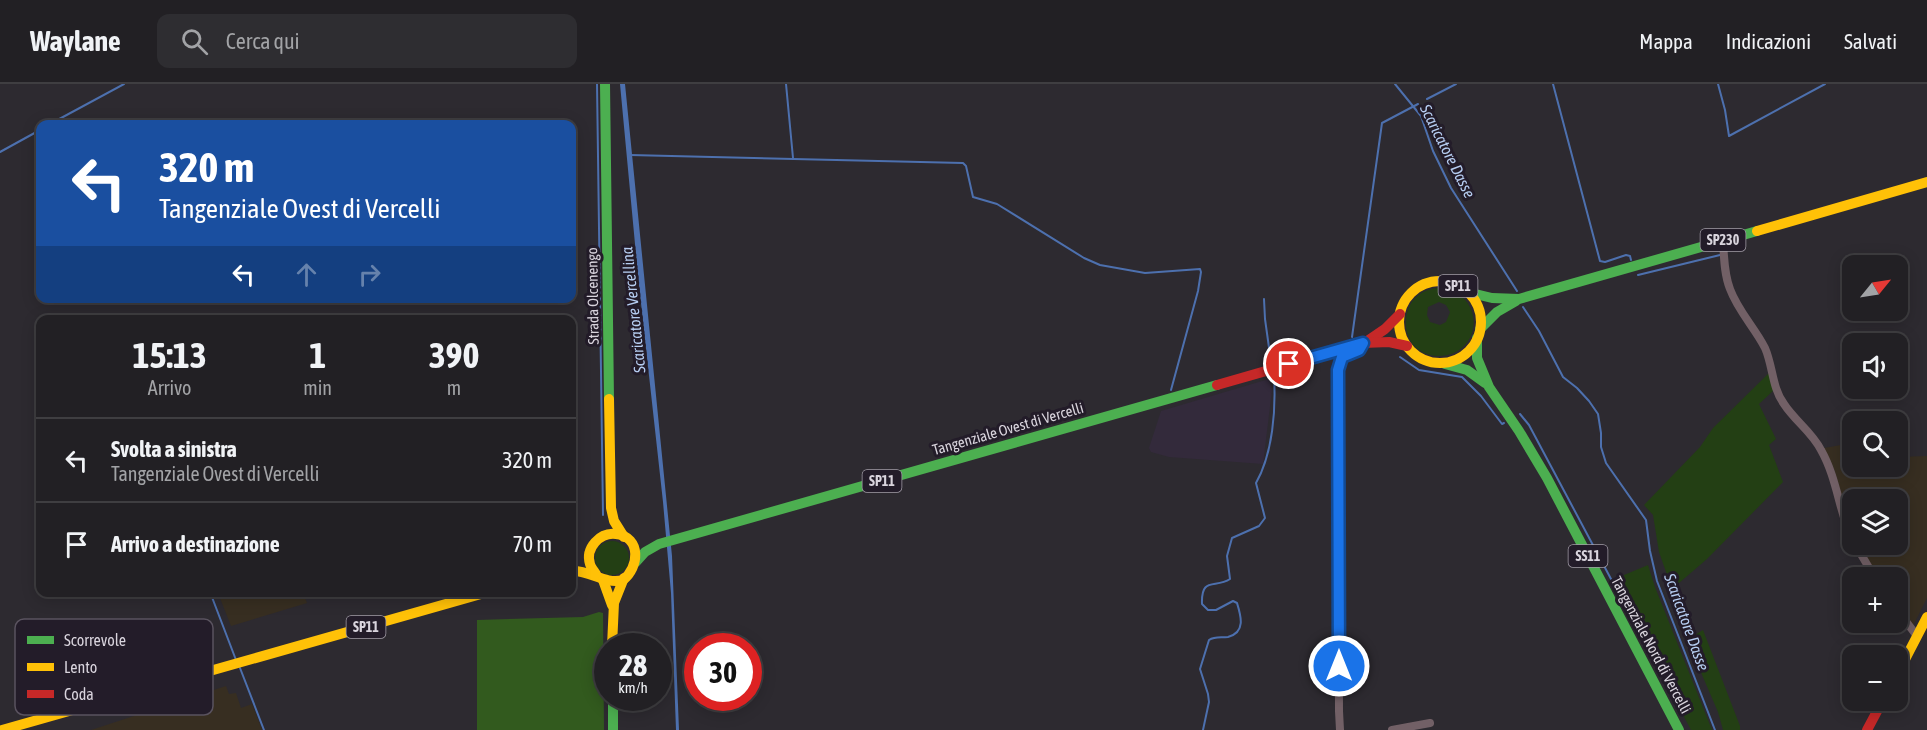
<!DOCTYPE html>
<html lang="it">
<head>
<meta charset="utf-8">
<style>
	body { margin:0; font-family:"Asap Condensed",sans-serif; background:#2e2d31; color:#f1f3f6; height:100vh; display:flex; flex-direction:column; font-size:22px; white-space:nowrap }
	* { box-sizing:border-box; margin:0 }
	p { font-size:20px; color:#a2a3a6 }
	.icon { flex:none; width:33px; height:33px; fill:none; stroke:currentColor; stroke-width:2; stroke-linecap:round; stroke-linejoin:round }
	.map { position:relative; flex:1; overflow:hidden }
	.drawer { position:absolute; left:36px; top:231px; width:540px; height:282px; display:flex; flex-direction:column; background:#222024; border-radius:12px; box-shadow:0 3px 15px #0003,0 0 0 2px #3f3e41 }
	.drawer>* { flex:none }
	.hud { position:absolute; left:36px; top:36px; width:540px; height:183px; border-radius:12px; box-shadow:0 3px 15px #0003,0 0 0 2px #3f3e41; background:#1a4fa0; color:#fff; overflow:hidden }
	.needle { width:39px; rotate:60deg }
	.buttons { position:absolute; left:1842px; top:171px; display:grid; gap:12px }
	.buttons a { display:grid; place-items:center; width:66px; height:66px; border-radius:12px; background:#222024; box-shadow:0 3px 15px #0003,0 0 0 2px #3f3e41; font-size:30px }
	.speed { position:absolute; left:594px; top:549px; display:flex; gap:12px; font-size:30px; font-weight:700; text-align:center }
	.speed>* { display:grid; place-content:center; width:78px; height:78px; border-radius:50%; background:#222024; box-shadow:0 3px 15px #0003,0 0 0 2px #3f3e41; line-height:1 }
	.speed small { font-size:15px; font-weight:400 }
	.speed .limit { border:9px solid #d22; background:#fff; color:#111 }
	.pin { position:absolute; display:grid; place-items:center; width:51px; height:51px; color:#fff; margin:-26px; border:3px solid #fff; border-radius:50%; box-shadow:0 2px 6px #0007 }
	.me { position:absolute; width:66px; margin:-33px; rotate:0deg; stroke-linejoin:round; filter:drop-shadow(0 0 4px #0008) }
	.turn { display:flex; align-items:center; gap:21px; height:126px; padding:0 24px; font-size:27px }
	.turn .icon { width:78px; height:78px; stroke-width:2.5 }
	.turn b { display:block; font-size:42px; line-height:51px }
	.lanes { display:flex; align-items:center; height:57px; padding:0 24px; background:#0003; justify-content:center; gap:30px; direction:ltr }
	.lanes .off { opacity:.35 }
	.eta { display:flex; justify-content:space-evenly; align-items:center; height:102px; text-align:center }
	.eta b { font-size:36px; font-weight:700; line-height:42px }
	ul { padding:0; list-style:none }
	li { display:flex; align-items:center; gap:18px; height:84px; padding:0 24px; border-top:2px solid #3f3e41 }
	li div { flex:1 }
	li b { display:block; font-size:22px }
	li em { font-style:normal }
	header { display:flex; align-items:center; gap:36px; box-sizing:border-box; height:84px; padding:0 30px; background:#222024; border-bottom:2px solid #3f3e41 }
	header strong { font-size:28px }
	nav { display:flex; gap:33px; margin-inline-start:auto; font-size:21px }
	.search { width:420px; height:54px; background:#2e2d31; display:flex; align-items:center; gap:15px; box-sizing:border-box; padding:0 21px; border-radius:12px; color:#a2a3a6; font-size:22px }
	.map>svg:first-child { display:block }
</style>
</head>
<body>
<header>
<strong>Waylane</strong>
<div class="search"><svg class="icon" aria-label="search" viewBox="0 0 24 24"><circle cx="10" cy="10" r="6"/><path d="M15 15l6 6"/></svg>Cerca qui</div>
<nav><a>Mappa</a><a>Indicazioni</a><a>Salvati</a></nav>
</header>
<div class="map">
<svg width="1927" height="646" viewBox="0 0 1927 646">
	<rect width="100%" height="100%" fill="#2d2a30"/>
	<polygon fill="#332a3b" points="1269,295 1272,306 1263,380 1169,373 1151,368 1149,364 1161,327"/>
	<g fill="#372e21">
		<polygon points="1852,359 1852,382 1898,382 1898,373 1927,372 1927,514 1913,542 1898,522 1898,494 1879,493 1859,461 1898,460 1898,416 1852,416 1852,448 1834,385 1824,364"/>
		<polygon points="218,509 303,509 307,519 231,542"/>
		<polygon points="226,602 229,610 236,609 241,624 252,620 262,646 91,646"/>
	</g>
	<g fill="#233f14" fill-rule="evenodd">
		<path d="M1445,204C1458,208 1468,215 1472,228C1476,240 1473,253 1464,262C1457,269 1448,272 1438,272C1393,271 1395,200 1445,204ZM1439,218L1446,221L1450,228L1446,238L1440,241L1430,238L1427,231L1428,223Z"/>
		<polygon points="1770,288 1774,306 1759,320 1776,355 1769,361 1783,398 1707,475 1672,505 1659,468 1653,431 1644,421 1700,363 1713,344"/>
		<circle cx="612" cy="474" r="17"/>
		<polygon points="1648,481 1655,503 1712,646 1691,646 1612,496"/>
		<polygon points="1703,546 1740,642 1740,646 1723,646 1718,628 1687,556"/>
	</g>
	<polygon fill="#325a1e" points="599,528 603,529 604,646 477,646 477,536 583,533"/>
	<polygon fill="#4d70ae" points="620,0 625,0 672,472 679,646 676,646 671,509 663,418 638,192"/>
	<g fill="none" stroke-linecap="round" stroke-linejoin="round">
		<g stroke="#4d70ae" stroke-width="2">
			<polyline points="597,0 603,431"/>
			<polyline points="786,0 793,74"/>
			<polyline points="1395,0 1421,32 1433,67 1451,104 1517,207"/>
			<polyline points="1553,0 1600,177 1605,178 1626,171 1630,172 1631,176"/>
			<polyline points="1718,0 1725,26 1729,52 1825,0"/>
			<polyline points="1427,15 1456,0"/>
			<polyline points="50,40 124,0"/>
			<polyline points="0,68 40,46"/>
			<polyline points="630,71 963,79 966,82 973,113 997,120 1084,174 1100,181 1145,189 1200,185 1201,188 1198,207 1171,306"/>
			<polyline points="1638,191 1720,171"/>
			<polyline points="1264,215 1265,235 1271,278"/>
			<polyline points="1523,223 1539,247 1563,293 1577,304 1589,317 1598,330 1601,349 1601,363 1606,379 1646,436 1650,467 1657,497 1715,646"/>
			<polyline points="1352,253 1382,39 1418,20"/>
			<polyline points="1400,273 1419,286 1462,293 1481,312 1502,340 1504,339"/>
			<polyline points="1520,330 1529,341 1660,587"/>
			<polyline points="210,508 236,576"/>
			<polyline points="1658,583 1667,586"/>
			<polyline points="240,584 264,646"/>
			<path d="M1203,646L1209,618L1208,610L1200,585L1209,556C1215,552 1221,554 1228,553C1246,548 1241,532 1237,519L1233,517L1216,526H1208L1202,520C1201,492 1215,505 1230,495L1227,472L1232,454L1259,442L1265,434L1256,399C1273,369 1276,325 1274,292"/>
		</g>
		<g stroke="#726066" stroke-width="8">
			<path d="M1723,156C1724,172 1724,190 1730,205C1738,227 1755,244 1765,264C1773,282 1772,304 1784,320C1795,337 1812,348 1821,366C1837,394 1839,427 1852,456"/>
			<polyline points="1855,460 1875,494"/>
			<polyline points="1898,527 1917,552"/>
			<polyline points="1340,646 1339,627 1338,293 1339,280 1342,273 1357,267"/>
			<polyline points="1392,646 1430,639"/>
		</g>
		<g stroke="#4caf50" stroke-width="10">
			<polyline points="605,0 609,315"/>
			<polyline points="1467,208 1492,214 1519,215 1757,147"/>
			<polyline points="1480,245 1497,228 1516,217"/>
			<polyline points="1477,254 1477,274 1489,303 1519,347 1547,394 1679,646"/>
			<polyline points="1445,280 1467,286 1485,299"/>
			<polyline points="636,478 645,468 659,460 1217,301"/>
			<polyline points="613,614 613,646"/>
		</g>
		<g stroke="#ffc107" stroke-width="10">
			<polyline points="1757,147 1927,98"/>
			<circle cx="1440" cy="238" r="41"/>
			<polyline points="609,315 611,424 614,437 624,453"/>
			<path d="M572,487C590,486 605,501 623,496C639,484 642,453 616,450C600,448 585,464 590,480C591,484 595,488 597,492"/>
			<polyline points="603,496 612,521"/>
			<polyline points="612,562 614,519 624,494"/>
			<polyline points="1898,589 1927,533"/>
			<polyline points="2,646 488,508"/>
		</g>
		<g stroke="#c62828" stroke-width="10">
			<polyline points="1366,258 1385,245 1400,230"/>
			<polyline points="1217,301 1363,259 1389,258 1407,262"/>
			<polyline points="1867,646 1883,616"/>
		</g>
	</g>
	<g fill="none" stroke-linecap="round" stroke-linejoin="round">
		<defs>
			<polyline id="route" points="1289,280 1363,259 1359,266 1342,273 1338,286 1339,582"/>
		</defs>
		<use href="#route" stroke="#114b97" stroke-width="15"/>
		<use href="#route" stroke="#1a73e8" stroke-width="10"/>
	</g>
	<g text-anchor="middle" stroke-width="6" stroke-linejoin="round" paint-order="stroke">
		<g fill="#231c29" stroke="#a29da7" stroke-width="1.5">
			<rect x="1700.5" y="145" width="45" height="22" rx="4.5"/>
			<rect x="1438.5" y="191" width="39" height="22" rx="4.5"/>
			<rect x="862.5" y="386" width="39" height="22" rx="4.5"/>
			<rect x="1568.5" y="461" width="39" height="22" rx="4.5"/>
			<rect x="346.5" y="532" width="39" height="22" rx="4.5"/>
		</g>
		<g font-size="14" font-weight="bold" fill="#d9d4dd">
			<text x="1723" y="161">SP230</text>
			<text x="1458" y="207">SP11</text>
			<text x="882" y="402">SP11</text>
			<text x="1588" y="477">SS11</text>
			<text x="366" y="548">SP11</text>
		</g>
		<g font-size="15" fill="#d9d4dd" stroke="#231c29">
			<text transform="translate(593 212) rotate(-91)" y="5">Strada Olcenengo</text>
			<text transform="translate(1008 345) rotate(-16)" y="5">Tangenziale Ovest di Vercelli</text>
			<text transform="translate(1651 561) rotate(62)" y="5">Tangenziale Nord di Vercelli</text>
		</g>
		<g font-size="16" font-style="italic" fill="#b6cdf1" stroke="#231c29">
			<text transform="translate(1448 67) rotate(63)" y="6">Scaricatore Dasse</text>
			<text transform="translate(633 226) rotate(-96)" y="6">Scaricatore Vercellina</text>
			<text transform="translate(1687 538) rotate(70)" y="6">Scaricatore Dasse</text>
		</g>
	</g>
	<rect x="15" y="535" width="198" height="96" rx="9" fill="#231c29" stroke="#5a535f" stroke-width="1.5"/>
	<rect x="27" y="552" width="27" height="8" fill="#4caf50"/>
	<rect x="27" y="579" width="27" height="8" fill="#ffc107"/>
	<rect x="27" y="606" width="27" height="8" fill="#c62828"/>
	<g font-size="16" fill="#d9d4dd">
		<text x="64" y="562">Scorrevole</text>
		<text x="64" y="589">Lento</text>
		<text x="64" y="616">Coda</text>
	</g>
</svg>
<div class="buttons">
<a><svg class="needle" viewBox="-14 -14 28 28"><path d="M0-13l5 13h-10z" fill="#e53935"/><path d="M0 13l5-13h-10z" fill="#a2a3a6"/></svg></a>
<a><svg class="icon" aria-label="sound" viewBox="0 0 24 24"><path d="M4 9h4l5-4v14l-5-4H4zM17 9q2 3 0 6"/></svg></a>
<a><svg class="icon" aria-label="search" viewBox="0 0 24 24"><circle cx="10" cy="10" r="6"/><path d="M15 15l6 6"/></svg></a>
<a><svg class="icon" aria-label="layers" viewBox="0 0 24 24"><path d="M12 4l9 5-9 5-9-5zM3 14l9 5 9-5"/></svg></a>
<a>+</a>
<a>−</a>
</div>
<div class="speed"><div>28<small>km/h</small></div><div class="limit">30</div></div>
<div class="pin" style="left:1289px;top:280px;background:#d93025"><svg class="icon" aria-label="arrive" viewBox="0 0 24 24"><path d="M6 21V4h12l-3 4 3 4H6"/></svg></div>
<svg class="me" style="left:1339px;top:582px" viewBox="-20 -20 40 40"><circle r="17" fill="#1a73e8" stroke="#fff" stroke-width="3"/><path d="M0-11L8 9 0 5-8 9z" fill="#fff"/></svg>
<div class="hud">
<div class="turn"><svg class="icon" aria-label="left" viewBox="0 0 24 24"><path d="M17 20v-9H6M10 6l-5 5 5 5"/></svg><div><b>320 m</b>Tangenziale Ovest di Vercelli</div></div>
<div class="lanes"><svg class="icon" aria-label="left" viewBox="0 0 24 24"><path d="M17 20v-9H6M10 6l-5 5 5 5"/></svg><svg class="icon off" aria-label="ahead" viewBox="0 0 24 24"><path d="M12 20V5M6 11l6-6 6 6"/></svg><svg class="icon off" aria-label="right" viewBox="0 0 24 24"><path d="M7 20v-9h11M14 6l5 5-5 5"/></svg></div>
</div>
<section class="drawer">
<div class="eta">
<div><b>15:13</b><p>Arrivo</p></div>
<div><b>1</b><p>min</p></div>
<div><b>390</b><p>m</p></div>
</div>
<ul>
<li><svg class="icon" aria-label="left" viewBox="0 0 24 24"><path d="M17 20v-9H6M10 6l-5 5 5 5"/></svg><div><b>Svolta a sinistra</b><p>Tangenziale Ovest di Vercelli</p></div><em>320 m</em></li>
<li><svg class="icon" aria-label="arrive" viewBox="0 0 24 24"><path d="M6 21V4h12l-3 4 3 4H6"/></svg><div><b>Arrivo a destinazione</b></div><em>70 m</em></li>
</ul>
</section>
</div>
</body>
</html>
